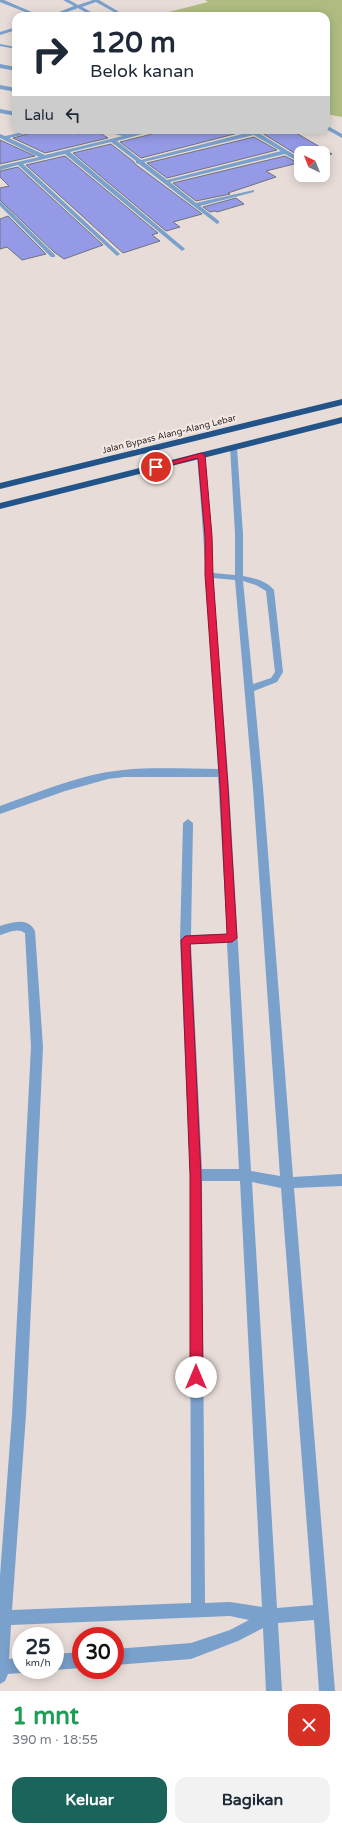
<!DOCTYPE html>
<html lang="id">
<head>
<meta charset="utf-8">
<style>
	body { margin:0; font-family:"Varela Round",sans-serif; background:#f2f2f3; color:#1f2937; height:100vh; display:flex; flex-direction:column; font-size:15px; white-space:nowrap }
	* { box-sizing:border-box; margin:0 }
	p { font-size:13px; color:#747a83 }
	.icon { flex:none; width:22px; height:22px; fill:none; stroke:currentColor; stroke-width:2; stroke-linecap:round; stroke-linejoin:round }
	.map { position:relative; height:1691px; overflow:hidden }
	.side { display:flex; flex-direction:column; background:#fff; flex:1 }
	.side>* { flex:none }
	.banner { position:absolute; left:12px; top:12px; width:318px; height:122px; border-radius:12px; box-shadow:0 2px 10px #0003; background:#fff; color:#1f2937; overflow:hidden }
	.needle { width:26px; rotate:317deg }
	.buttons { position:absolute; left:294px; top:146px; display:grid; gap:8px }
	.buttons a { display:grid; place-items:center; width:36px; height:36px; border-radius:8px; background:#fff; box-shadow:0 2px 10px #0003; font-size:20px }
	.speed { position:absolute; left:12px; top:1627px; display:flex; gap:8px; font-size:20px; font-weight:700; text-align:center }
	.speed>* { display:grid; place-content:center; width:52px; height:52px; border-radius:50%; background:#fff; box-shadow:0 2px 10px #0003; line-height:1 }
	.speed small { font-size:10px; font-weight:400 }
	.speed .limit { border:6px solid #d22; background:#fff; color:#111 }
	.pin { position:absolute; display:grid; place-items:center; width:34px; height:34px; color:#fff; margin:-17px; border:2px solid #fff; border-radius:50%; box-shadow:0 1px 4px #0007 }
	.me { position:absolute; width:44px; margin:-22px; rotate:0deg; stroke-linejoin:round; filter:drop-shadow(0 0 3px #0008) }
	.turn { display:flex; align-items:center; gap:14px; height:84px; padding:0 12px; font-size:18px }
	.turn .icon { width:52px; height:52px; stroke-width:2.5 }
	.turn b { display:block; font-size:28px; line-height:34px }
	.then { display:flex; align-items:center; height:38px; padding:0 12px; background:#0003; gap:8px; font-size:15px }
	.round { display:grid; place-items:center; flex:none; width:42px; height:42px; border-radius:12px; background:#f2f2f3 }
	.head { display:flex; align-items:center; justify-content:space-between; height:68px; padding:0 12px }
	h1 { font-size:24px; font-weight:700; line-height:30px; color:#1e9e55 }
	.action { display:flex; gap:8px; margin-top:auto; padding:8px 12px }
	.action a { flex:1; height:46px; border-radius:12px; background:#1a645b; color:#fff; font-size:16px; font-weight:700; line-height:46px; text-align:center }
	.action a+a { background:#f2f2f3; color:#1f2937 }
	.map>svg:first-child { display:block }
</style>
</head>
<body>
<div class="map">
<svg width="342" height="1691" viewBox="0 0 342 1691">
	<rect width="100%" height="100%" fill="#e7dcd8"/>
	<polygon fill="#aebc80" points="205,0 342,0 342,117 326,114 326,16 153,16 208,2"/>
	<g fill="#959ae7" stroke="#71727a">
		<polygon points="43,130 73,130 79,134 95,130 108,138 45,153 13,138"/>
		<polygon points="168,130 246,130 246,131 141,158 120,142"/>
		<polygon points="257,130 291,130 332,154 323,156 323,153 301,153 301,157"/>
		<polygon points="254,137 277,150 167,178 147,163"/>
		<polygon points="0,140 35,156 0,164"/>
		<polygon points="111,144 134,162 135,164 202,214 173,222 180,227 166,231 73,153"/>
		<polygon points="65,156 158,233 152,235 160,241 123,253 26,165"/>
		<polygon points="285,156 298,163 266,171 276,177 228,193 230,194 196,201 173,183"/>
		<polygon points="18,167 103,245 64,259 54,252 0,200 0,188 9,186 0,177 0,171"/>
		<polygon points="236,198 244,204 217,212 215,211 210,212 203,207"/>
		<polygon points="8,216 46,254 22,260 7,247 0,249 0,219"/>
	</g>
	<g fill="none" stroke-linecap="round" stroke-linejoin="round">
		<g fill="#7aa0cc" fill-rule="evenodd">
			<polygon points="0,0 4,0 41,16 35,16 0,2"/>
			<polygon points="63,0 69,0 78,5 93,0 99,0 126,16 121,16 96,2 82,7 98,16 92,16 78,8 56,16 49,16 74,6"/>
			<polygon points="16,27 16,30 0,35 0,32"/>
			<polygon points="0,44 16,47 16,49 0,46"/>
			<polygon points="0,64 16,67 16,71 0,68"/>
			<polygon points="0,85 16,88 16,92 0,89"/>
			<polygon points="0,109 16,112 16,116 0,113"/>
			<polygon points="326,125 342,134 342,138 326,129"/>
			<path d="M32,130H42L9,138L45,155L123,136L97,130C108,130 123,135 132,134C140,133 148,130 157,130L117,141L141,160L250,132L247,130H254L301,159V163L285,154L170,182L196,203L254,190V192L200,206L219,221V223L217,224L139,164L136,163V161L111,142L70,152L184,248L185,249L182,251L65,154L23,164L119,253L120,254L117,256L18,165L0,170V166L39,157L0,138V134L5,136ZM254,135L281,151L167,180L144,162Z"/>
			<polygon points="0,201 55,255 55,257 51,257 0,206"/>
			<path d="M230,446H236L237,448L243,534V576C254,578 267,581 274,590L283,672L277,682L254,691L263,788L293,1177L342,1174V1186L294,1188L335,1691H319L314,1620L278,1623L282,1691H266L263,1628L238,1641L191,1659L115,1665V1649L191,1643L230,1630L249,1620L230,1616L11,1625L9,1659L21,1657V1670H27L21,1673L8,1674L5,1681L0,1684V1576L12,1415L31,1047L25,933C17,927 8,933 0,935V926C12,922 28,917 35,931L43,1047L26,1415L12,1610L191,1603L190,1175L180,940L183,823L188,819L193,823L191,935L227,934L218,777H124L108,779L65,791L0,814V806C40,792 81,774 123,770C153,767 188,769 218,769C211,665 206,560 197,455L201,453L205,455L212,536L213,573L235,575V534ZM213,578L235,580L253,788L280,1176L251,1171L229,787ZM243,581L256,585L266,591L275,672L271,678L253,684ZM227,943L239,1169H202L191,944ZM202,1181H240L262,1607L230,1602L205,1603ZM252,1182L281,1188L313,1605L277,1608Z"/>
			<polygon points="81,1652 81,1668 55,1670 55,1654"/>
		</g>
		<g fill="#225489" fill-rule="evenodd">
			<polygon points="342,399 342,405 0,489 0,483"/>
			<polygon points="342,417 342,423 0,509 0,503"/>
		</g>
	</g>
	<polygon fill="#e11d48" stroke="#92132f" points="201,453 205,455 212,536 213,575 228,787 237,938 232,942 190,944 201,1175 203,1377 201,1381 196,1383 192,1381 190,1377 190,1175 181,940 185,936 227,934 220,787 205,575 205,536 198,458 156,469 152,467"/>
	<g text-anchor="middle" stroke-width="4" stroke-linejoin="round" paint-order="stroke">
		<g font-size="9" fill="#312e2c" stroke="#f4e9e5">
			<text transform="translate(169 434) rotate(-14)" y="3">Jalan Bypass Alang-Alang Lebar</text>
		</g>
	</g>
</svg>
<div class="buttons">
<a><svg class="needle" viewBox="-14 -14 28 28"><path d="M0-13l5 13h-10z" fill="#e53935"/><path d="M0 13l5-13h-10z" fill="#747a83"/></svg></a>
</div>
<div class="speed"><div>25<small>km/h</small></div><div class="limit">30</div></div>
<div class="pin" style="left:156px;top:467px;background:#d93025"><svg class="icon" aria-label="arrive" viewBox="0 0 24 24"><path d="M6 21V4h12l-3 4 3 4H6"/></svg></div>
<svg class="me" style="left:196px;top:1377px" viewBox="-20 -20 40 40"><circle r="19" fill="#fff"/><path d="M0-13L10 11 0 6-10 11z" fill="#e11d48"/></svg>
<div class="banner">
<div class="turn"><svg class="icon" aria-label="right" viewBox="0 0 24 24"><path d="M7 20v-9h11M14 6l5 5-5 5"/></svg><div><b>120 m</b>Belok kanan</div></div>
<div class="then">Lalu<svg class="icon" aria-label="left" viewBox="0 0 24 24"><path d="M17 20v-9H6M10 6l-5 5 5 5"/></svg></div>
</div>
</div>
<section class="side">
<div class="head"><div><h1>1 mnt</h1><p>390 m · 18:55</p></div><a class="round" style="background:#d93025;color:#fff"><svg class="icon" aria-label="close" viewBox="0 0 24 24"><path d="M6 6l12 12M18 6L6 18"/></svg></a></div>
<div class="action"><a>Keluar</a><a>Bagikan</a></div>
</section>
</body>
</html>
